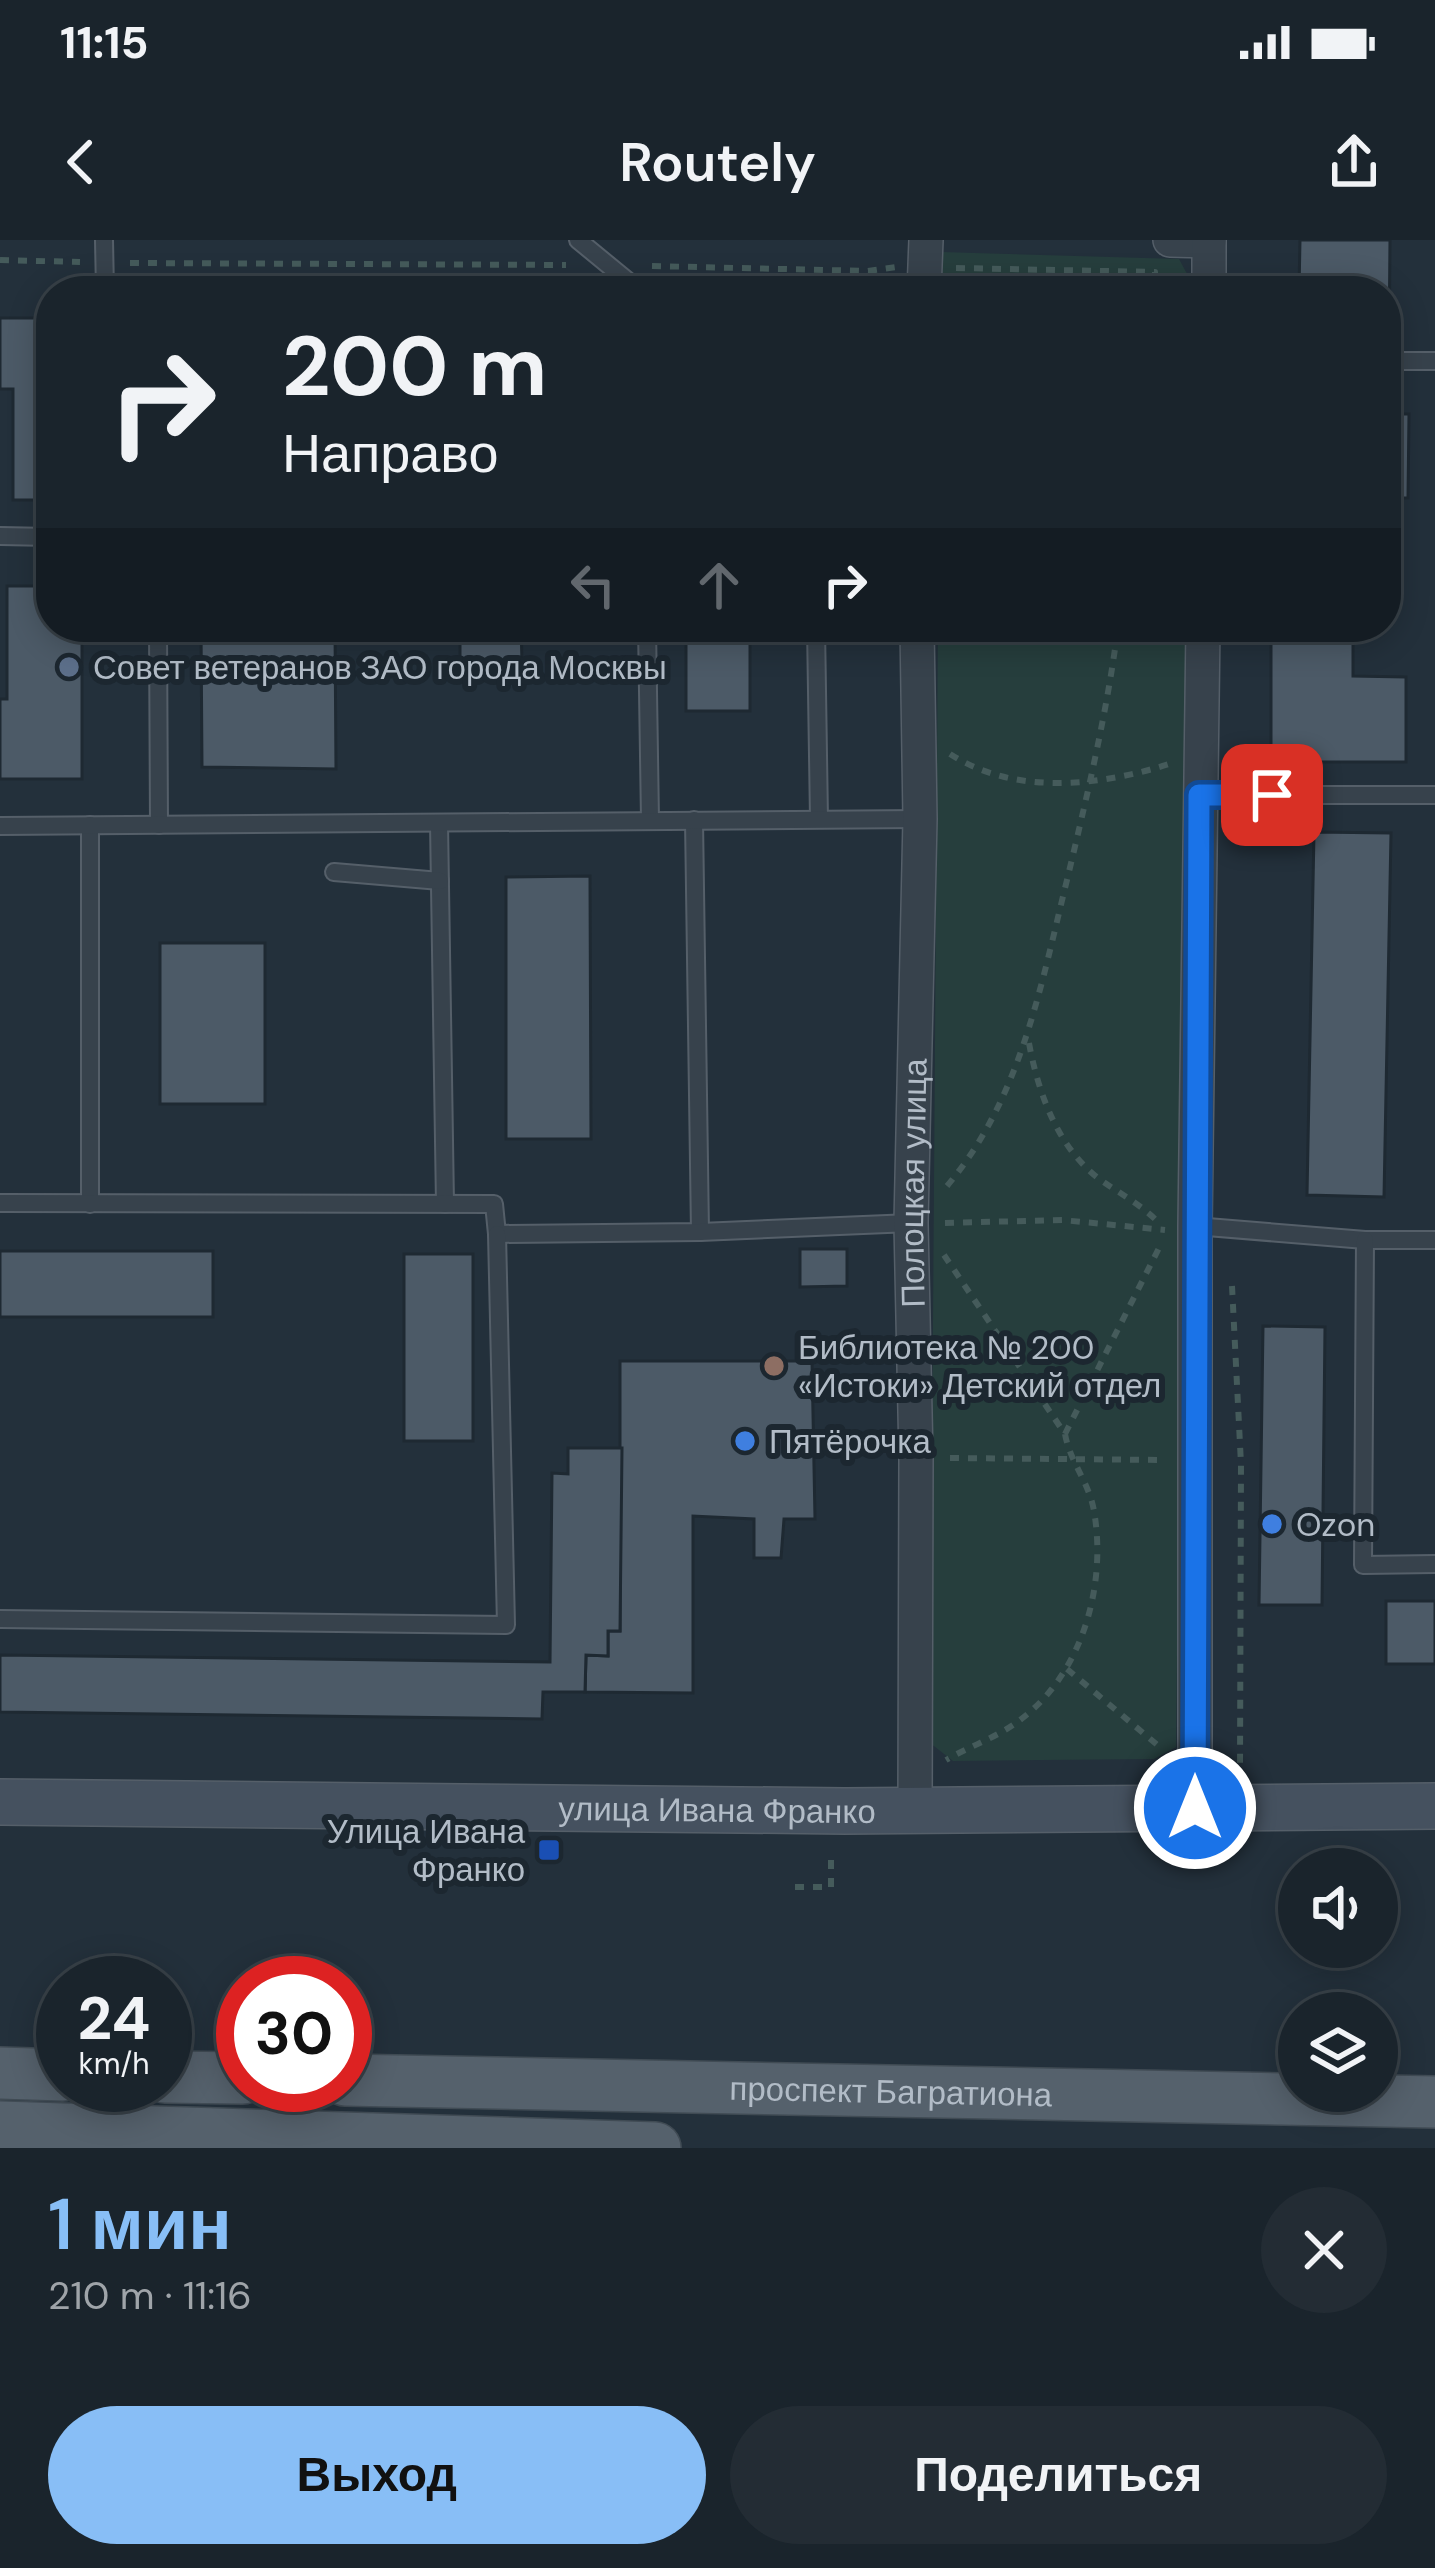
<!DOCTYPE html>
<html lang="ru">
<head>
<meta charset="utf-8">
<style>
	body { margin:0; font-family:"DM Sans",sans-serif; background:#232c34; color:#f1f3f6; height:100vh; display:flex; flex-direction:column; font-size:45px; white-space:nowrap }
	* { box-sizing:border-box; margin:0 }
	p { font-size:39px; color:#9fa4a9 }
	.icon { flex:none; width:66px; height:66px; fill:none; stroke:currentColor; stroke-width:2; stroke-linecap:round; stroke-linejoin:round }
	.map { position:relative; height:1908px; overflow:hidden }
	.details { display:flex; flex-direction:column; background:#1a242c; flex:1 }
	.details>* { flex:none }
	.hud { position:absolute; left:36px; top:36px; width:1365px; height:366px; border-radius:48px; box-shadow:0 6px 30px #0003,0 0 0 3px #384148; background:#1a242c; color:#f1f3f6; overflow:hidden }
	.fabs { position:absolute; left:1278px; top:1608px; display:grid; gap:24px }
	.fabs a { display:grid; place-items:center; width:120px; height:120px; border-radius:50%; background:#1a242c; box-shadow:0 6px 30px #0003,0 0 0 3px #384148; font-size:60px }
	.speed { position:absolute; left:36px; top:1716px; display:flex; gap:24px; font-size:60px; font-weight:700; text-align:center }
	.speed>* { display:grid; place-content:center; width:156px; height:156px; border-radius:50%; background:#1a242c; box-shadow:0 6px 30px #0003,0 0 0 3px #384148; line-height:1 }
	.speed small { font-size:30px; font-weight:400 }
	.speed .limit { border:18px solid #d22; background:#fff; color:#111 }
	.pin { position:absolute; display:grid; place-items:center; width:102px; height:102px; color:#fff; margin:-51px; border-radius:24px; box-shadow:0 6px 18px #0006 }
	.me { position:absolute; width:132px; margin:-66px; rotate:0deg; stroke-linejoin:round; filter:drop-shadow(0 0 9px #0008) }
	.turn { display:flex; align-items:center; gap:42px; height:252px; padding:0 48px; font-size:54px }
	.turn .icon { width:156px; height:156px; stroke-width:2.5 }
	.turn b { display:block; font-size:84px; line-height:102px }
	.lanes { display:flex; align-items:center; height:114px; padding:0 48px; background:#0003; justify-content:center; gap:60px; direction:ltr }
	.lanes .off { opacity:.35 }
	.round { display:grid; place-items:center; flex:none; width:126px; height:126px; border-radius:63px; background:#232c34 }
	.head { display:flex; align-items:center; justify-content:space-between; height:204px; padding:0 48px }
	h1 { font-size:72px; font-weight:600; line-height:90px; color:#88bef6 }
	.cta { display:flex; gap:24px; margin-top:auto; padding:24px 48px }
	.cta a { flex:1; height:138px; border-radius:72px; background:#88bef6; color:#111; font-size:48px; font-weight:600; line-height:138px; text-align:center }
	.cta a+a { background:#232c34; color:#f1f3f6 }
	.status { display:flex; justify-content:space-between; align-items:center; height:84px; padding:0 60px; background:#1a242c; direction:ltr }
	.status svg { height:33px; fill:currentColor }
	header { display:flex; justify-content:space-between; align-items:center; height:156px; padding:0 48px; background:#1a242c; font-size:54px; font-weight:600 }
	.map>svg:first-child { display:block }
</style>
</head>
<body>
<div class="status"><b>11:15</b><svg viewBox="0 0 49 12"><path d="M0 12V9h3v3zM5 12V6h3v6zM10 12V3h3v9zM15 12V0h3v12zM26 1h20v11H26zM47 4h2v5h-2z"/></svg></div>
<header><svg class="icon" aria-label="back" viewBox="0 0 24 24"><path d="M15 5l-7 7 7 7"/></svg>Routely<svg class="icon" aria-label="share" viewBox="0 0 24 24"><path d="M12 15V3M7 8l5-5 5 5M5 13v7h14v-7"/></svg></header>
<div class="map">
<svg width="1435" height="1908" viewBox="0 0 1435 1908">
	<rect width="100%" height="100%" fill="#23303b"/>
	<g fill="#263e3d">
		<polygon points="940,12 1179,19 1192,43 1192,51 940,51"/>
		<polygon points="938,387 1188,387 1176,1507 1154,1519 953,1521 930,1503"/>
	</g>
	<g fill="#4c5a67" stroke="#1e2932" stroke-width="3">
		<polygon points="1300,0 1390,0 1389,110 1386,51 1299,51"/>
		<polygon points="0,78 51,78 51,260 13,260 13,149 0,149"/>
		<polygon points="1386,174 1409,174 1408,258 1386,258"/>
		<polygon points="7,346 51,346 51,387 82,387 82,539 0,539 0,459 7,459"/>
		<polygon points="201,387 335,387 336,529 202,527"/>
		<polygon points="460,387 521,387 522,421 460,421"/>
		<rect x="686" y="387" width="64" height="84"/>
		<polygon points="1271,387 1353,387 1353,436 1406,437 1406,522 1271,522"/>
		<polygon points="1314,592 1391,593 1384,957 1307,955"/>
		<polygon points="590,636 591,899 506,899 506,637"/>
		<rect x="160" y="703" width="105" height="161"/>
		<polygon points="800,1009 847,1009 847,1046 800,1047"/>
		<rect x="0" y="1011" width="213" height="66"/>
		<rect x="404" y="1014" width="69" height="187"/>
		<polygon points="1263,1086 1325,1087 1322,1365 1259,1365"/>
		<polygon points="620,1121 812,1121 815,1279 784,1279 781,1318 754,1318 754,1279 693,1276 693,1453 585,1452 586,1415 608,1416 608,1391 620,1391"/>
		<polygon points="568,1208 622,1208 620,1391 608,1391 608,1416 586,1415 585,1452 543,1452 542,1479 0,1472 0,1415 550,1422 552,1233 568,1234"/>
		<rect x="1386" y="1361" width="49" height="63"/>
	</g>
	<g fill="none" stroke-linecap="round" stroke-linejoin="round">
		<defs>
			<g id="lane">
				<polyline points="104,0 105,51"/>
				<polyline points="578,0 640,51"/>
				<polyline points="1386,121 1435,121"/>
				<polyline points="0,296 51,297"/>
				<polyline points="158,387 159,585"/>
				<polyline points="647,387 650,580"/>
				<polyline points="816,387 819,579"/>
				<polyline points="1200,555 1435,555"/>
				<polyline points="694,580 700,992"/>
				<polyline points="439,583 445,964"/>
				<polyline points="90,585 90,964"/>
				<polyline points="0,586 920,579"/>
				<polyline points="334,632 440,641"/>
				<polyline points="0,963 494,964 497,994 700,992 911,983"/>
				<polyline points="1195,986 1365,1000 1435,1000"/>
				<polyline points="1365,1000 1363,1325 1435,1324"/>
				<polyline points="0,1379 506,1385 497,994"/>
			</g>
			<g id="street">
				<polyline points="1170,0 1209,1"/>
				<polyline points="1209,0 1209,51"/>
				<polyline points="924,51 926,0"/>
				<polyline points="1195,1568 1195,986 1203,387"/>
				<path id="s1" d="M915,1570L916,1219L911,983L920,579L917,387"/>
			</g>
			<g id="secondary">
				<path id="s2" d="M0,1562L845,1571L1435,1566"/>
			</g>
			<g id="primary">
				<polyline points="0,1833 63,1835"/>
				<polyline points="165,1837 243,1838"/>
				<path id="s3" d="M345,1840L1435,1862"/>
				<polyline points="0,1887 655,1908"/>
			</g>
		</defs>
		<use href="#lane" stroke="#555f69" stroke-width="20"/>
		<use href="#street" stroke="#555f69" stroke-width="36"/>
		<use href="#secondary" stroke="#555f69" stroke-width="48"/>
		<use href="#primary" stroke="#404b54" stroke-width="54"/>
		<g stroke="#455b5b" stroke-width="6" stroke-dasharray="9 9" stroke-linecap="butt">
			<polyline points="0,20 80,22"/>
			<polyline points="130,23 566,25"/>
			<polyline points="652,26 868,31 896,27"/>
			<polyline points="956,28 1155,32 1155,51"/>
			<path d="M950,514C1015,556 1100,546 1169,524"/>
			<path d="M1029,803C1038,852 1057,906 1098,938C1120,954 1141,964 1160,984"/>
			<path d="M947,946C1021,858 1040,749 1067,640C1087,556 1107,473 1118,387"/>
			<polyline points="945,983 1062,980 1165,990"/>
			<path d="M944,1015L1065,1194C1070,1222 1089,1242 1094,1271C1107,1346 1082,1434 1020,1480C998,1497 970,1506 946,1520"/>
			<polyline points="1232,1046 1241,1224 1240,1531"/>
			<polyline points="1065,1194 1161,1004"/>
			<polyline points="950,1218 1165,1220"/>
			<polyline points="1067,1429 1161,1508"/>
			<polyline points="795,1647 831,1647 831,1616"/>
		</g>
		<use href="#lane" stroke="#37424c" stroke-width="16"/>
		<use href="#street" stroke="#37424c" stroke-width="33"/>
		<use href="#secondary" stroke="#45515f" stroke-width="45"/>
		<use href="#primary" stroke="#55616c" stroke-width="51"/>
	</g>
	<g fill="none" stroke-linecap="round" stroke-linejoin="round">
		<defs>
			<polyline id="route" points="1195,1568 1199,555 1272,555"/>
		</defs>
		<use href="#route" stroke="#114b97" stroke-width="30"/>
		<use href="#route" stroke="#1a73e8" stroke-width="21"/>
	</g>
	<circle fill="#5c6f8a" stroke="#1c2730" stroke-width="4.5" cx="69" cy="427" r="12"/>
	<circle fill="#8d6e63" stroke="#1c2730" stroke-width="4.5" cx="774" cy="1126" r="12"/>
	<g fill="#3f7fe0" stroke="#1c2730" stroke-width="4.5">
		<circle cx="745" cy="1201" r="12"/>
		<circle cx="1272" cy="1284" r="12"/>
	</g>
	<rect fill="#1a4fb4" stroke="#1c2730" stroke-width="4.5" x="537" y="1598" width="24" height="24" rx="6"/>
	<g text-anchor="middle" stroke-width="12" stroke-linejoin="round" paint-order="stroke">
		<g font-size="33" fill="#b2bcc7" stroke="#1c2730" text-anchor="start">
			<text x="93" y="439">Совет ветеранов ЗАО города Москвы</text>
			<text x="798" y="1119">Библиотека № 200<tspan x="798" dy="38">«Истоки» Детский отдел</tspan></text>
			<text x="769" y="1213">Пятёрочка</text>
			<text x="1296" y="1296">Ozon</text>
			<text x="525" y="1603" text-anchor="end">Улица Ивана<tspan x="525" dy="38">Франко</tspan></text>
		</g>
		<g font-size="33" fill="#b2bcc7" stroke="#1c2730">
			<text dy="12" stroke="none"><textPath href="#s1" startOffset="627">Полоцкая улица</textPath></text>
			<text dy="12" stroke="none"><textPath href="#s2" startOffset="717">улица Ивана Франко</textPath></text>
			<text dy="12" stroke="none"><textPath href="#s3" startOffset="546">проспект Багратиона</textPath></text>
		</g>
	</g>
</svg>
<div class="fabs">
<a><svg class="icon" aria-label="sound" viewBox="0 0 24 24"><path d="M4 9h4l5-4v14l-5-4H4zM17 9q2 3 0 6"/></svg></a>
<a><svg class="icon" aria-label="layers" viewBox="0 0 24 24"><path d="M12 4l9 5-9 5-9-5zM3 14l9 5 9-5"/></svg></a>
</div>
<div class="speed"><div>24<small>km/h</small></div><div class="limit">30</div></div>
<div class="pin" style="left:1272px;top:555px;background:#d93025"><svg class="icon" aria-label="arrive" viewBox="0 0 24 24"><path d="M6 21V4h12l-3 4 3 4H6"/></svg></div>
<svg class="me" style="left:1195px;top:1568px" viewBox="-20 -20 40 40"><circle r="17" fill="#1a73e8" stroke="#fff" stroke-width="3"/><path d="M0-11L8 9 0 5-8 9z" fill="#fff"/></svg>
<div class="hud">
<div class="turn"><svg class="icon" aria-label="right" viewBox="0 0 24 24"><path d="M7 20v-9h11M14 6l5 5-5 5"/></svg><div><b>200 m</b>Направо</div></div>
<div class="lanes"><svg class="icon off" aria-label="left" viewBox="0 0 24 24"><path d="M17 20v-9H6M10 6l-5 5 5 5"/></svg><svg class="icon off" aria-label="ahead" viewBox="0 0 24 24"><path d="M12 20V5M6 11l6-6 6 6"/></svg><svg class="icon" aria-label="right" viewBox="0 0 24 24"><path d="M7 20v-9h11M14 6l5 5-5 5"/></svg></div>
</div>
</div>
<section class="details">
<div class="head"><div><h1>1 мин</h1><p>210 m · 11:16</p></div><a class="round"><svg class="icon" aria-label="close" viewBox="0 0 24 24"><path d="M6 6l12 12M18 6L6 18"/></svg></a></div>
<div class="cta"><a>Выход</a><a>Поделиться</a></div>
</section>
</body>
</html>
